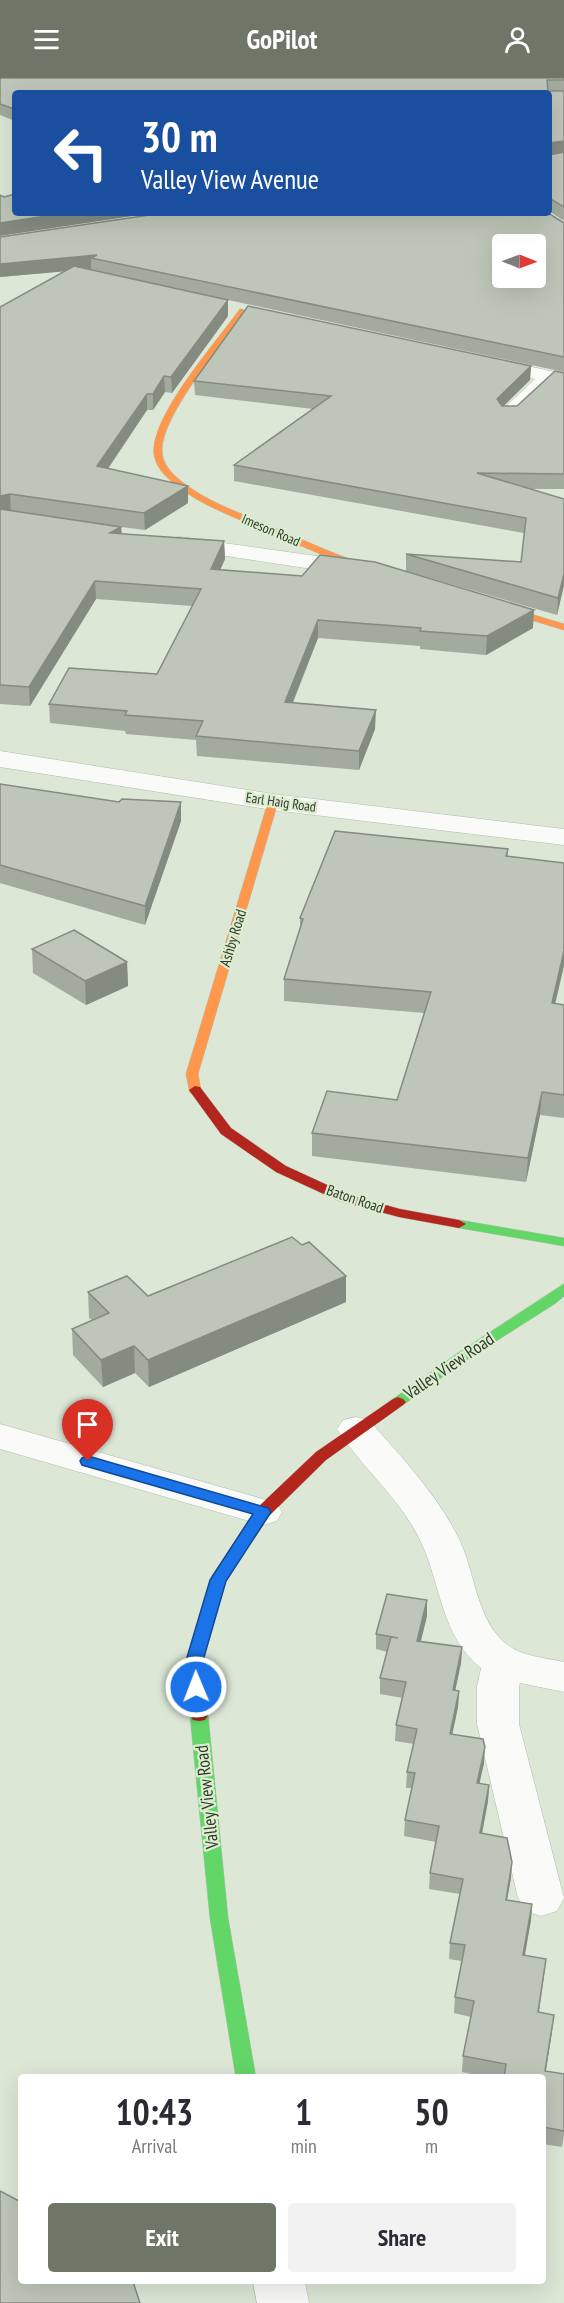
<!DOCTYPE html>
<html lang="en">
<head>
<meta charset="utf-8">
<style>
	body { margin:0; font-family:"PT Sans Narrow",sans-serif; background:#f2f2f3; color:#2b2b33; height:100vh; display:flex; flex-direction:column; font-size:22px; white-space:nowrap }
	* { box-sizing:border-box; margin:0 }
	p { font-size:20px; color:#7c7c81 }
	.icon { flex:none; width:33px; height:33px; fill:none; stroke:currentColor; stroke-width:2; stroke-linecap:round; stroke-linejoin:round }
	.map { position:relative; flex:1; overflow:hidden }
	.details { position:absolute; left:18px; top:1996px; width:528px; height:210px; display:flex; flex-direction:column; background:#fff; border-radius:6px; box-shadow:0 6px 24px #0002 }
	.details>* { flex:none }
	.banner { position:absolute; left:12px; top:12px; width:540px; height:126px; border-radius:6px; box-shadow:0 6px 24px #0002; background:#1a4fa0; color:#fff; overflow:hidden }
	.needle { width:39px; rotate:91deg }
	.tools { position:absolute; left:492px; top:156px; display:grid; gap:12px }
	.tools a { display:grid; place-items:center; width:54px; height:54px; border-radius:6px; background:#fff; box-shadow:0 6px 24px #0002; font-size:30px }
	.pin { position:absolute; display:grid; place-items:center; width:51px; height:51px; color:#fff; margin:-62px -26px; border-radius:50% 50% 50% 0; rotate:-45deg; box-shadow:0 0 6px #0007 }
	.pin .icon { rotate:45deg }
	.me { position:absolute; width:66px; margin:-33px; rotate:359deg; stroke-linejoin:round; filter:drop-shadow(0 0 4px #0008) }
	.turn { display:flex; align-items:center; gap:21px; height:126px; padding:0 30px; font-size:27px }
	.turn .icon { width:78px; height:78px; stroke-width:2.5 }
	.turn b { display:block; font-size:42px; line-height:51px }
	.eta { display:flex; justify-content:space-evenly; align-items:center; height:102px; text-align:center }
	.eta b { font-size:36px; font-weight:600; line-height:42px }
	.action { display:flex; gap:12px; margin-top:auto; padding:12px 30px }
	.action a { flex:1; height:69px; border-radius:6px; background:#6e7668; color:#fff; font-size:24px; font-weight:600; line-height:69px; text-align:center }
	.action a+a { background:#f2f2f3; color:#2b2b33 }
	header { display:flex; justify-content:space-between; align-items:center; height:78px; padding:0 30px; background:#6e7668; color:#fff; font-size:27px; font-weight:600 }
	.map>svg:first-child { display:block }
</style>
</head>
<body>
<header><svg class="icon" aria-label="menu" viewBox="0 0 24 24"><path d="M4 6h16M4 12h16M4 18h16"/></svg>GoPilot<svg class="icon" aria-label="person" viewBox="0 0 24 24"><circle cx="12" cy="8" r="4"/><path d="M4 21q1-7 8-7t8 7"/></svg></header>
<div class="map">
<svg width="564" height="2225" viewBox="0 0 564 2225">
	<rect width="100%" height="100%" fill="#dce7d6"/>
	<g fill="none" stroke-linecap="round" stroke-linejoin="round">
		<defs>
			<g id="street">
				<polygon points="487,279 564,296 564,308 554,305 515,341 501,341 498,337 501,333 535,301 480,289 478,285 480,281"/>
				<polygon points="181,459 359,484 367,486 370,491 367,496 359,498 173,470 170,465 173,460"/>
				<polygon points="0,673 273,716 564,751 564,767 273,732 0,689"/>
				<path d="M356,1339L369,1342C402,1380 438,1417 460,1463C475,1495 476,1539 504,1564C521,1579 542,1579 564,1584V1614L520,1605L519,1609V1646L564,1820L557,1833L541,1838L525,1833L518,1820L477,1646V1609L481,1590C441,1559 441,1505 420,1462C400,1420 362,1390 337,1351L343,1342Z"/>
				<polygon points="0,1346 277,1425 282,1434 277,1443 263,1447 0,1371"/>
				<polygon points="253,2204 305,2204 309,2225 257,2225"/>
			</g>
			<g id="fast">
				<polygon points="459,1142 564,1160 564,1168 454,1149 452,1146 454,1143"/>
				<polygon points="564,1206 564,1218 556,1225 465,1283 403,1327 393,1327 390,1324 393,1321 455,1277"/>
				<polygon points="199,1631 205,1632 208,1637 228,1840 256,2000 236,2000 210,1840 190,1637 193,1632"/>
			</g>
			<g id="slow">
				<path d="M240,231L247,233C225,263 161,337 162,373C162,385 171,395 181,403C207,424 240,435 271,448C307,464 343,480 381,492V496H375C337,484 301,468 265,452C234,439 202,428 176,407C164,398 152,385 154,369C158,330 216,264 240,231Z"/>
				<polygon points="488,525 494,525 564,546 564,552 488,529"/>
				<polygon points="273,721 278,724 198,996 201,1012 195,1016 190,1015 186,996 268,724"/>
			</g>
			<g id="jam">
				<polygon points="195,1008 200,1009 231,1050 286,1088 349,1117 400,1131 459,1142 466,1146 459,1150 399,1139 339,1123 276,1094 221,1056 189,1012"/>
				<polygon points="398,1319 403,1321 406,1324 403,1327 326,1382 269,1438 226,1503 202,1585 208,1637 205,1642 199,1643 193,1642 190,1637 186,1585 212,1498 257,1430 316,1374 393,1321"/>
			</g>
		</defs>
		<use href="#street" stroke="#b3bcae" stroke-width="1"/>
		<use href="#fast" stroke="#b3bcae" stroke-width="1"/>
		<use href="#slow" stroke="#b3bcae" stroke-width="1"/>
		<use href="#jam" stroke="#b3bcae" stroke-width="1"/>
		<use href="#street" fill="#fafbf9" fill-rule="evenodd"/>
		<use href="#fast" fill="#63d668" fill-rule="evenodd"/>
		<use href="#slow" fill="#ff974d" fill-rule="evenodd"/>
		<use href="#jam" fill="#b3261e" fill-rule="evenodd"/>
	</g>
	<g fill="#a3aa9e">
		<polygon points="0,0 564,0 564,143 549,133 549,15 15,15 15,43 0,37"/>
		<polygon points="564,145 564,294 228,222 228,238 172,315 165,314 153,332 147,332 108,391 188,408 188,425 145,452 121,449 122,456 224,463 225,481 220,492 533,550 486,577 420,571 420,568 318,560 293,625 375,651 359,692 197,678 196,662 126,656 125,653 50,645 49,626 157,596 192,528 96,521 30,628 0,626 0,229 65,193 0,199 0,159"/>
		<polygon points="531,288 530,302 504,328 517,328 564,295 564,411 530,411 564,421 564,507 557,537 406,493 406,476 521,484 524,455 234,403 234,387 313,331 195,317 194,303"/>
		<polygon points="0,706 119,724 181,724 181,743 145,847 0,805"/>
		<polygon points="508,771 508,778 555,926 564,927 564,1040 540,1037 526,1104 312,1078 312,1055 397,1022 424,935 284,923 284,901 300,851 300,840"/>
		<polygon points="32,871 127,884 128,908 86,927 33,895"/>
		<polygon points="88,1214 148,1218 346,1224 149,1309 135,1295 103,1309 73,1277 72,1251 92,1242 89,1240"/>
		<polygon points="427,1538 421,1563 462,1569 461,1585 455,1612 459,1613 458,1629 452,1656 484,1685 479,1705 489,1707 488,1723 482,1756 511,1800 507,1822 532,1826 531,1842 524,1878 544,1897 539,1935 552,1953 546,1993 564,1996 564,2057 562,2069 543,2066 543,2000 491,2000 462,1994 463,1978 471,1939 454,1935 455,1919 462,1883 449,1881 450,1865 460,1816 429,1811 430,1795 436,1764 404,1758 405,1742 412,1710 406,1710 407,1694 414,1666 395,1663 396,1647 403,1620 380,1616 380,1600 387,1574 376,1571 376,1556"/>
	</g>
	<g fill="#848b81">
		<polygon points="564,63 564,75 549,77 549,65"/>
		<polygon points="66,135 153,135 0,158 0,145"/>
		<polygon points="97,177 91,180 91,191 0,199 0,186"/>
		<polygon points="228,222 228,238 172,315 171,299"/>
		<polygon points="531,288 530,302 496,335 497,321"/>
		<polygon points="164,298 165,314 153,332 153,316"/>
		<polygon points="147,316 147,332 98,405 97,388"/>
		<polygon points="188,408 188,425 145,452 144,435"/>
		<polygon points="10,416 11,434 0,438 0,418"/>
		<polygon points="121,449 122,466 110,455"/>
		<polygon points="224,463 225,481 212,510 211,491"/>
		<polygon points="564,496 564,507 557,537 558,520"/>
		<polygon points="95,503 96,521 30,628 29,609"/>
		<polygon points="534,532 533,550 486,577 487,558"/>
		<polygon points="318,542 318,560 285,643 285,624"/>
		<polygon points="376,632 375,651 359,692 359,673"/>
		<polygon points="181,724 181,743 145,847 145,828"/>
		<polygon points="564,873 564,888 550,948 552,925"/>
		<polygon points="127,884 128,908 86,927 85,903"/>
		<polygon points="542,1014 540,1037 526,1104 528,1080"/>
		<polygon points="346,1198 346,1224 149,1309 148,1282"/>
		<polygon points="134,1268 135,1295 103,1309 101,1282"/>
		<polygon points="427,1522 427,1538 417,1578 417,1563"/>
		<polygon points="462,1569 461,1585 452,1628 453,1612"/>
		<polygon points="459,1613 458,1629 449,1672 450,1656"/>
		<polygon points="485,1669 484,1685 476,1721 477,1705"/>
		<polygon points="489,1707 488,1723 479,1771 480,1755"/>
		<polygon points="512,1784 511,1800 504,1838 506,1822"/>
		<polygon points="532,1826 531,1842 522,1894 523,1877"/>
		<polygon points="546,1881 544,1897 536,1951 538,1934"/>
		<polygon points="554,1937 552,1953 543,2009 545,1993"/>
	</g>
	<g fill="#bdc6b8" stroke="#848b81" stroke-width="1.5" fill-rule="evenodd">
		<polygon points="0,0 564,0 564,2 547,2 548,13 564,13 564,63 549,65 549,15 15,15 15,31 14,31 0,26"/>
		<polygon points="564,74 564,129 549,120 549,77"/>
		<polygon points="15,116 15,135 66,135 0,145 0,117 4,119"/>
		<path d="M163,135H548L564,145V279L91,180L97,177L0,186V159ZM502,166H536V200H502Z"/>
		<polygon points="74,188 228,222 171,299 164,298 153,316 147,316 97,388 188,408 144,435 10,416 0,418 0,229"/>
		<polygon points="248,228 531,288 497,321 502,328 517,328 555,293 564,295 564,396 477,395 564,421 564,496 558,520 406,476 521,484 526,440 234,387 331,318 194,303"/>
		<polygon points="0,431 121,449 110,455 224,463 211,491 302,498 320,477 375,484 534,532 487,558 420,553 421,550 318,542 285,624 376,632 359,673 196,658 203,643 125,637 127,633 49,626 69,590 157,596 201,511 95,503 29,609 0,607"/>
		<polygon points="0,706 119,724 122,721 181,724 145,828 0,787"/>
		<polygon points="335,753 508,771 506,778 564,785 564,873 552,925 564,927 564,1017 542,1014 528,1080 312,1055 327,1013 397,1022 431,914 284,901 303,841 300,840"/>
		<polygon points="74,852 127,884 85,903 32,871"/>
		<polygon points="292,1159 302,1167 309,1164 346,1198 148,1282 134,1268 101,1282 72,1251 109,1235 88,1214 127,1198 148,1218"/>
		<polygon points="387,1516 427,1522 417,1563 462,1569 453,1612 459,1613 450,1656 483,1661 485,1669 477,1705 489,1707 480,1755 507,1760 512,1784 506,1822 532,1826 523,1877 546,1881 538,1934 554,1937 545,1993 564,1996 564,2053 543,2049 543,2000 504,2000 506,1986 463,1978 474,1923 455,1919 465,1867 450,1865 463,1801 430,1795 439,1748 405,1742 415,1695 407,1694 417,1651 396,1647 406,1604 380,1600 391,1559 398,1560 376,1556"/>
		<polygon points="0,2113 21,2124 21,2204 133,2204 140,2225 0,2225"/>
	</g>
	<polygon fill="#1a73e8" stroke="#114b97" stroke-width="1.5" points="88,1378 268,1430 271,1434 226,1503 202,1586 205,1609 202,1613 196,1615 190,1613 185,1586 210,1502 253,1436 82,1387 80,1383 82,1380"/>
	<g text-anchor="middle" stroke-width="4.5" stroke-linejoin="round" paint-order="stroke">
		<g font-size="14" fill="#32392d" stroke="#dbeecf">
			<text transform="translate(271 452) rotate(23)" y="5">Imeson Road</text>
			<text transform="translate(281 724) rotate(8)" y="5">Earl Haig Road</text>
		</g>
		<g font-size="15" fill="#32392d" stroke="#dbeecf">
			<text transform="translate(233 860) rotate(-73)" y="5">Ashby Road</text>
			<text transform="translate(355 1121) rotate(19)" y="5">Baton Road</text>
		</g>
		<g font-size="18" fill="#32392d" stroke="#dbeecf">
			<text transform="translate(449 1288) rotate(-34)" y="6">Valley View Road</text>
			<text transform="translate(207 1719) rotate(-96)" y="6">Valley View Road</text>
		</g>
	</g>
</svg>
<div class="tools">
<a><svg class="needle" viewBox="-14 -14 28 28"><path d="M0-13l5 13h-10z" fill="#e53935"/><path d="M0 13l5-13h-10z" fill="#7c7c81"/></svg></a>
</div>
<div class="pin" style="left:88px;top:1383px;background:#d93025"><svg class="icon" aria-label="arrive" viewBox="0 0 24 24"><path d="M6 21V4h12l-3 4 3 4H6"/></svg></div>
<svg class="me" style="left:196px;top:1609px" viewBox="-20 -20 40 40"><circle r="17" fill="#1a73e8" stroke="#fff" stroke-width="3"/><path d="M0-11L8 9 0 5-8 9z" fill="#fff"/></svg>
<div class="banner">
<div class="turn"><svg class="icon" aria-label="left" viewBox="0 0 24 24"><path d="M17 20v-9H6M10 6l-5 5 5 5"/></svg><div><b>30 m</b>Valley View Avenue</div></div>
</div>
<section class="details">
<div class="eta">
<div><b>10:43</b><p>Arrival</p></div>
<div><b>1</b><p>min</p></div>
<div><b>50</b><p>m</p></div>
</div>
<div class="action"><a>Exit</a><a>Share</a></div>
</section>
</div>
</body>
</html>
